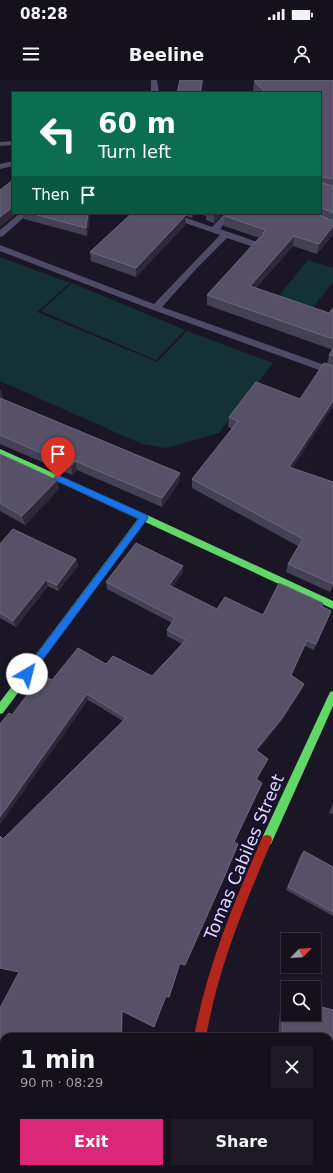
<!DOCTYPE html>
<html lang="en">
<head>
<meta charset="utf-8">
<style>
	body { margin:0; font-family:"DejaVu Sans",sans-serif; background:#1d1925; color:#f1f3f6; height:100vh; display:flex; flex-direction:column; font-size:15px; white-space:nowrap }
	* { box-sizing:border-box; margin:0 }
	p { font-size:13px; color:#9d9da3 }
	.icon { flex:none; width:22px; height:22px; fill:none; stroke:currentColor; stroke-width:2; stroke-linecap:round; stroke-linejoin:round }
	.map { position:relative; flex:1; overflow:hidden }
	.drawer { position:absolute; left:0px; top:953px; width:333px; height:140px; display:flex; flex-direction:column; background:#14101c; border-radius:12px 12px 0 0; box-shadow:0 1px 3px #0004,0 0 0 1px #33303b }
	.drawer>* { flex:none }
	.banner { position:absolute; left:12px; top:12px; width:309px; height:122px; border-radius:0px; box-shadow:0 1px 3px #0004,0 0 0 1px #33303b; background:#0b6e4f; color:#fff; overflow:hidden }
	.needle { width:26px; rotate:66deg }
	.tools { position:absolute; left:281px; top:853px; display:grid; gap:8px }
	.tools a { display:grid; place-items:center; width:40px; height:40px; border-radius:0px; background:#14101c; box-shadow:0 1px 3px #0004,0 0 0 1px #33303b; font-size:20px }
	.pin { position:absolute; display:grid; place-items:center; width:34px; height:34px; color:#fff; margin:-41px -17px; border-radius:50% 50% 50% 0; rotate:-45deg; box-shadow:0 0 4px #0007 }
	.pin .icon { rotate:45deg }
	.me { position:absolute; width:44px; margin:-22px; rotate:37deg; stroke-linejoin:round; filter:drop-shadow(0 0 3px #0008) }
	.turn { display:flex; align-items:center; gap:14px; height:84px; padding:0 20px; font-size:18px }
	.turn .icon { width:52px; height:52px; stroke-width:2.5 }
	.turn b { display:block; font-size:28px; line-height:34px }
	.then { display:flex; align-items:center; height:38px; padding:0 20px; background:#0003; gap:8px; font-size:15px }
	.round { display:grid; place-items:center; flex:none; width:42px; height:42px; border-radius:0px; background:#1d1925 }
	.summary { display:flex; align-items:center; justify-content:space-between; height:68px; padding:0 20px }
	h1 { font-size:24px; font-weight:600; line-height:30px }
	.button { display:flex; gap:8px; margin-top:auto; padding:8px 20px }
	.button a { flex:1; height:46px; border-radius:0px; background:#db2777; color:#fff; font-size:16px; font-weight:600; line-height:46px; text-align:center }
	.button a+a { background:#1d1925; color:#f1f3f6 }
	.status { display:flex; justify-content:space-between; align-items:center; height:28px; padding:0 20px; background:#14101c; direction:ltr }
	.status svg { height:11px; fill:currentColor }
	header { display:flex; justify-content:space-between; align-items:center; height:52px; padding:0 20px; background:#14101c; font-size:18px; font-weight:600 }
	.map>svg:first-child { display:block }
</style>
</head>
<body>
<div class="status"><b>08:28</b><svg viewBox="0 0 49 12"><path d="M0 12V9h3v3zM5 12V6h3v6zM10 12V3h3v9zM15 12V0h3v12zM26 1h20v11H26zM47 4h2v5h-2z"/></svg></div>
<header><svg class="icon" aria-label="menu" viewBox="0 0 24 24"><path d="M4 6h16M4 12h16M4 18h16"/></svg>Beeline<svg class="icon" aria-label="person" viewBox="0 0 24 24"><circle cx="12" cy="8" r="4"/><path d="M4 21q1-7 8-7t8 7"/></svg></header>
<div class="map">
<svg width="333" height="1093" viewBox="0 0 333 1093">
	<rect width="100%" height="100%" fill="#1a1626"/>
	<g fill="#143235">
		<polygon points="0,177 70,203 37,232 157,282 187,251 273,283 219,353 166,368 142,364 0,301"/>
		<polygon points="308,180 333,188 333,202 311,230 277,218"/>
		<polygon points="72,203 185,250 156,280 41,231"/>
	</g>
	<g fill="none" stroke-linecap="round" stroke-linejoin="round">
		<g fill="#4e4b67" fill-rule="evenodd">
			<polygon points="151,0 157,0 159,13 151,13"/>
			<polygon points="13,61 13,65 0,66 0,62"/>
			<polygon points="13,81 13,86 0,89 0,84"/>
			<polygon points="20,133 29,133 3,156 0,157 0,150"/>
			<polygon points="161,133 173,133 212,147 225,133 234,133 220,149 260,163 261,165 257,168 227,158 197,188 162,227 333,288 333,295 153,230 0,171 0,165 154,224 220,155 162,135"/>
		</g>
		<g fill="#63d668" fill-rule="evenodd">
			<polygon points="0,369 147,435 333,521 333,529 145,442 3,633 0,634 0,622 138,439 0,375"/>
			<polygon points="333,611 333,626 271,764 267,765 263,764 262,760 263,756 330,612"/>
			<rect x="0" y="1047" width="4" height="12"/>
			<polygon points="217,1089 232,1089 234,1093 219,1093"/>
		</g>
		<path fill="#b3261e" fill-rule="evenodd" d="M267,755L271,756L272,760C244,827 219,884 206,957H194C207,886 234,822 263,756Z"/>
	</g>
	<g fill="#454154">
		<polygon points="333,0 333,154 317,174 293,166 256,208 329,233 333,228 333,326 292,388 333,402 333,506 330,512 286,492 288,484 298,466 192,408 192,399 232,349 228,347 229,337 300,319 327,284 329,275 333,270 207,225 207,215 260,158 224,146 225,136 228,133 320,133 320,13 256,13 253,11 254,1"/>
		<polygon points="23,133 90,133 90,137 87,156 24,139"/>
		<polygon points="132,133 196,133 192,138 186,136 185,145 136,197 91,181 90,172"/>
		<polygon points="197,133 223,133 214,143 206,140 206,136"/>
		<polygon points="0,310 1,311 3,320 180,393 179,402 162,427 77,390 72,395 0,364"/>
		<polygon points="0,374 59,409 25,445 0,431"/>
		<polygon points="0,464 76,479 78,486 58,511 48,506 16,547 0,538"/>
		<polygon points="183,486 183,492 172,507 217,529 263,535 323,523 322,527 331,531 314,570 305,566 291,595 304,604 302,609 280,643 257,671 268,679 266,683 257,700 262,703 234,762 184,886 180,884 169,918 166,917 123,932 122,957 4,957 19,893 3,759 123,641 88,620 12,635 52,600 106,584 152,596 182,564 167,556 167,550 172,543 107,509 106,502"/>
		<polygon points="333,724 333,734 329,733"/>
		<polygon points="304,771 333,787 333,836 286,810 301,774"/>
		<polygon points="284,915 288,917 288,934 314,934 314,925 333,930 333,1093 311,1093 308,1089 329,1089 329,957 278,957 281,916"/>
		<polygon points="0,1070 4,1070 4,1089 40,1089 64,1093 0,1093"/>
		<polygon points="109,1090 131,1093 108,1093"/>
	</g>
	<g fill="#2d293a">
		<polygon points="202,0 204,0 202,13 200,13"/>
		<polygon points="13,127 13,133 18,133 0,147 0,137"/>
		<polygon points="88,133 90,133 90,137 87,156 86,148"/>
		<polygon points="192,133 196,133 192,138"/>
		<polygon points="214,133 223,133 214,143"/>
		<polygon points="186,135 185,145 136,197 136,188"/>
		<polygon points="333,146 333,154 317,174 319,164"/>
		<polygon points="294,156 293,166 249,216 250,206"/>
		<polygon points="1,311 3,320 0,324 0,312"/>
		<polygon points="333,321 333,326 287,396 289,387"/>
		<polygon points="75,381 77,390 72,395 71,386"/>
		<polygon points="180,393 179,402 162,427 162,418"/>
		<polygon points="57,400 59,409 25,445 22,436"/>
		<polygon points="76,479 78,486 58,511 57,505"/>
		<polygon points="183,486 183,492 169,512 169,505"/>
		<polygon points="46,500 48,506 16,547 13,541"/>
		<polygon points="307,560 305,566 289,601 291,595"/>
		<polygon points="304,604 302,609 280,643 254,675 256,670"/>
		<polygon points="87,614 88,620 0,745 0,737"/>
		<polygon points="268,679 266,683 254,704 256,699"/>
		<polygon points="122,931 123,932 122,957 121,957"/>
	</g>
	<g fill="#565166" stroke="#6b677e">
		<polygon points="180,0 202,0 200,13 177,13"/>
		<polygon points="259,0 333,0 333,99 322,97 320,98 322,103 333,106 333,133 320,127 320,13 261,13 265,12 254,1"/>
		<polygon points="13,100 13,127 0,137 0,110"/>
		<polygon points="30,133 88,133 86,148"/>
		<polygon points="132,133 179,133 186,135 136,188 90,172"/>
		<polygon points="228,133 315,133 333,141 333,146 319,164 294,156 250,206 329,233 333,228 333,259 207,215 258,159 263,156 263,153 266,150 225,136"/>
		<polygon points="333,269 333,276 329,275"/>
		<polygon points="324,283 333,286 333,321 289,387 333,402 333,504 288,484 303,459 192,399 238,341 229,337 256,302 300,319"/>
		<polygon points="0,318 180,393 162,418 75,381 71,386 0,355"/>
		<polygon points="0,374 57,400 22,436 0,423"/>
		<polygon points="13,449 76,479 57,505 46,500 13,541 0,533 0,464"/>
		<polygon points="136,463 183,486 169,505 217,529 225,517 263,535 279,503 323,523 321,526 331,531 316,564 307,560 291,595 304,604 282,638 256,670 268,679 256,699 262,703 234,762 238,764 226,793 185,885 180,883 169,917 166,916 154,947 122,931 121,957 4,957 4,1024 0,1024 0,928 19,892 0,888 0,756 3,759 126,638 87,614 0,737 0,644 9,633 12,635 42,595 52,600 78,568 106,584 113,576 152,596 186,560 167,550 175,538 106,502"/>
		<polygon points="304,771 333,787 333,832 288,807"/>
		<polygon points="284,915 288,917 288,934 314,934 314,925 333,930 333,1093 312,1093 309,1089 329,1089 329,957 282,957"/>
		<polygon points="0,1073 4,1074 4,1089 30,1089 30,1091 39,1093 0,1093"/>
	</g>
	<polygon fill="#1a73e8" stroke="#114b97" points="58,395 147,435 148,438 30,597 27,598 24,597 22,594 24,591 139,439 55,400 54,398"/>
	<g text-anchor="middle" stroke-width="4" stroke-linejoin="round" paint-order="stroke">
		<g font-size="17" fill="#e1dcff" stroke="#16102c">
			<text transform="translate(244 777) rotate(-67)" y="6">Tomas Cabiles Street</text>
		</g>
	</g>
</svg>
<div class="tools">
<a><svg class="needle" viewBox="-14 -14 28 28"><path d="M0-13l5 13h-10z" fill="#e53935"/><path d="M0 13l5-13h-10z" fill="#9d9da3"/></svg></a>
<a><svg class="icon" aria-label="search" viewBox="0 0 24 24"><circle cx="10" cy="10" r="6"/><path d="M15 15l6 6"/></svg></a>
</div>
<div class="pin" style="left:58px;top:398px;background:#d93025"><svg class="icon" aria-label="arrive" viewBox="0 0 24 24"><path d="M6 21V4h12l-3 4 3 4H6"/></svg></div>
<svg class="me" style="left:27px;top:594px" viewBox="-20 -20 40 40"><circle r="19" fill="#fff"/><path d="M0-13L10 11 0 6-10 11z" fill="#1a73e8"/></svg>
<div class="banner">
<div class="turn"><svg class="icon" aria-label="left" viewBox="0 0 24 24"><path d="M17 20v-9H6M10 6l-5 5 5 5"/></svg><div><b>60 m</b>Turn left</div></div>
<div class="then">Then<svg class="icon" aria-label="arrive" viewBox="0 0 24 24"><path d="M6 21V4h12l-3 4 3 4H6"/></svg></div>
</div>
<section class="drawer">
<div class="summary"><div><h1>1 min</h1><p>90 m · 08:29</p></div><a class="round"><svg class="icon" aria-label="close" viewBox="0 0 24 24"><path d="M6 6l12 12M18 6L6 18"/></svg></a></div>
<div class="button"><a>Exit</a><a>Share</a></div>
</section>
</div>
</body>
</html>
